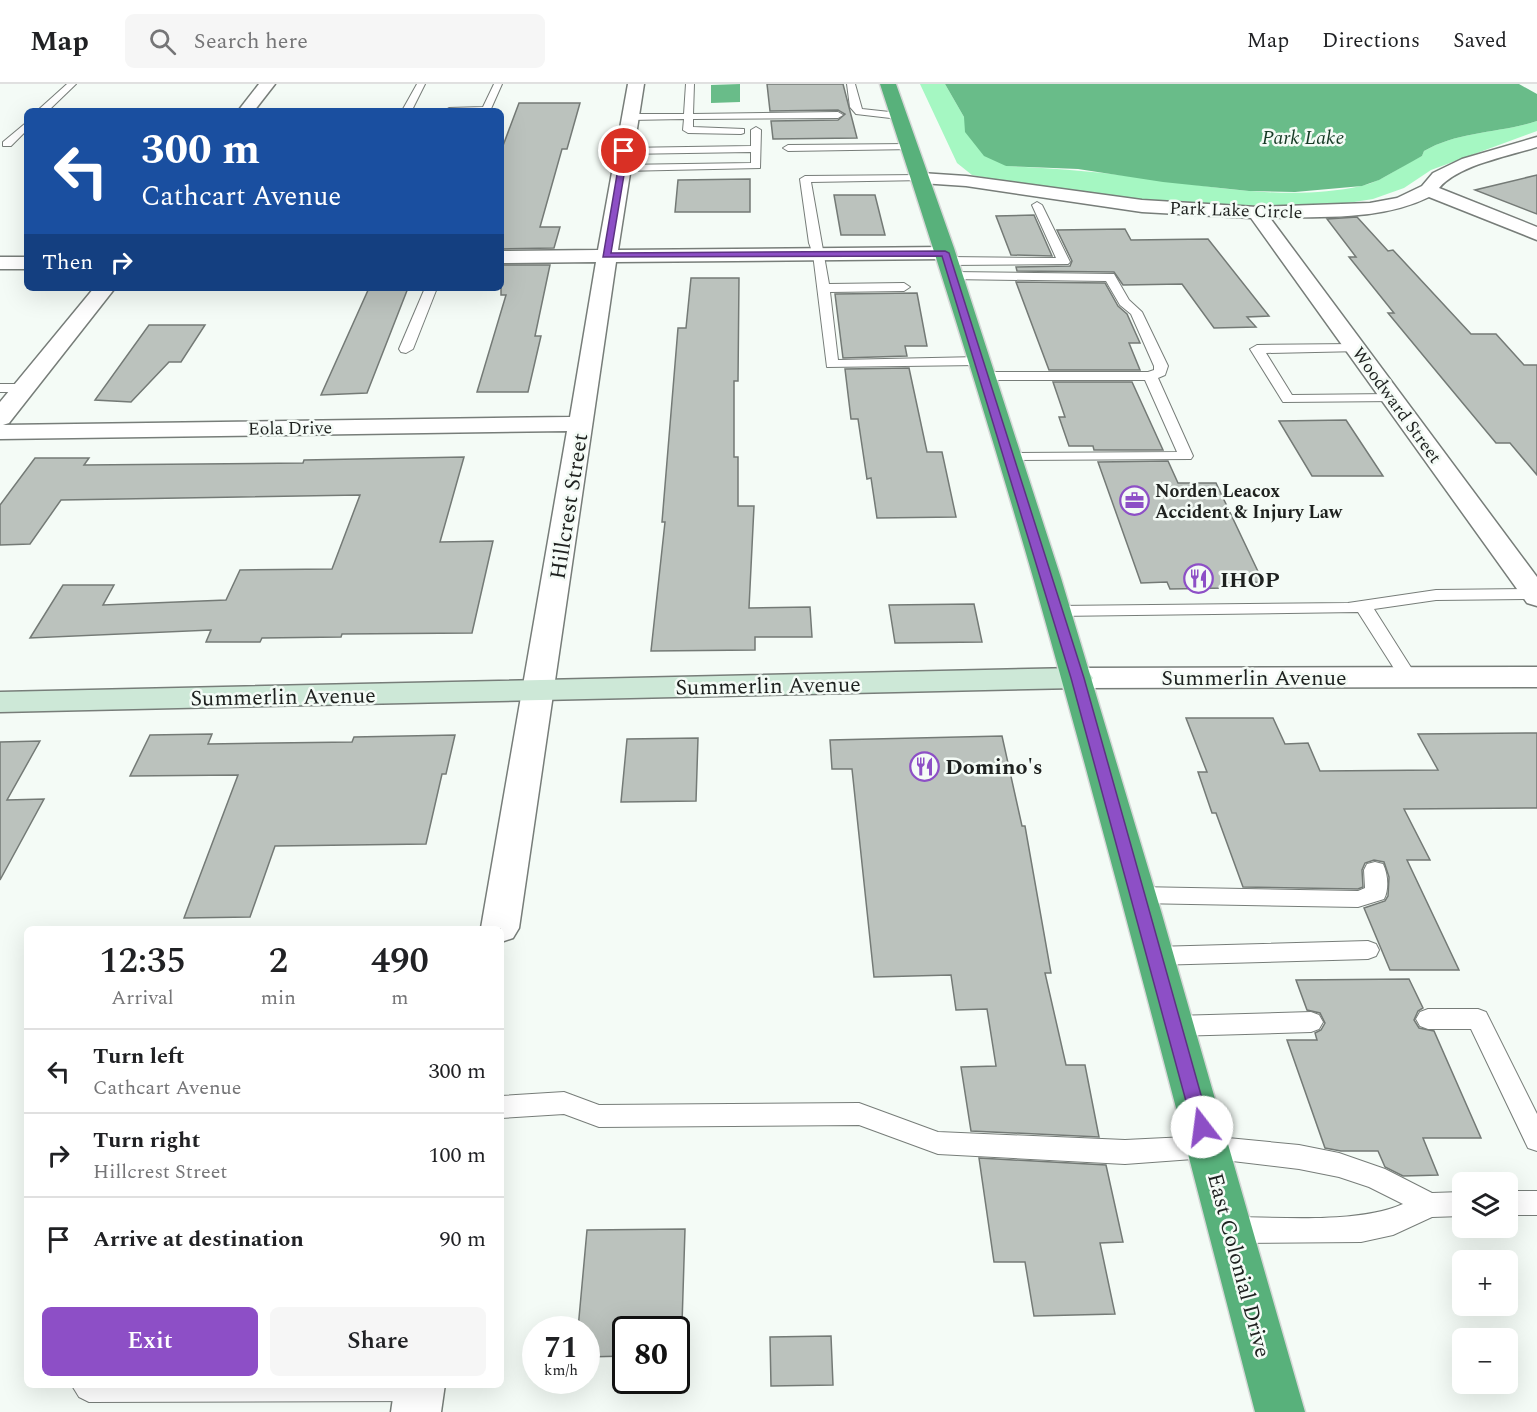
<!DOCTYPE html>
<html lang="en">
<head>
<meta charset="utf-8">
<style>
	body { margin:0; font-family:Spectral,serif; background:#f6f6f6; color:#202124; height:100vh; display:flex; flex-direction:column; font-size:22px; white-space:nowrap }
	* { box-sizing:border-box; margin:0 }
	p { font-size:20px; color:#757577 }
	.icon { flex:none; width:33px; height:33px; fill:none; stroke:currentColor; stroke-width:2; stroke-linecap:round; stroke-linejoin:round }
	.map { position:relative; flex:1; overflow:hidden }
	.sheet { position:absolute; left:24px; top:842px; width:480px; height:462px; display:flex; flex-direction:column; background:#fff; border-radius:9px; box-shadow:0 6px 24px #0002 }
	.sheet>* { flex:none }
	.banner { position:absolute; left:24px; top:24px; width:480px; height:183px; border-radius:9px; box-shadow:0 6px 24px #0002; background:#1a4fa0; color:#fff; overflow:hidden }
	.tools { position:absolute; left:1452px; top:1088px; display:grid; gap:12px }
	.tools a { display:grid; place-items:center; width:66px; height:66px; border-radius:9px; background:#fff; box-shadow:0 6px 24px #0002; font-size:30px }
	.speed { position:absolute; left:522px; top:1232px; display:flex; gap:12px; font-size:30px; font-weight:700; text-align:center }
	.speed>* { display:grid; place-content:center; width:78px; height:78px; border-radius:50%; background:#fff; box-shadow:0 6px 24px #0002; line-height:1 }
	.speed small { font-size:15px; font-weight:400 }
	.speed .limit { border:3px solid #111; border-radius:9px; background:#fff; color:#111 }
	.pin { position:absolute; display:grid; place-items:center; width:51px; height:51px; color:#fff; margin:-26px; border:3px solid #fff; border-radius:50%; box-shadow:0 2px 6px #0007 }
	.me { position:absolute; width:66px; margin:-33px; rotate:345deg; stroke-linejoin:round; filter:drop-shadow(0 0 4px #0008) }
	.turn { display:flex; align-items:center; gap:21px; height:126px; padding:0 18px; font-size:27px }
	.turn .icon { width:78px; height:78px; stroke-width:2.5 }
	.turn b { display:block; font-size:42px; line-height:51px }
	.then { display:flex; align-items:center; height:57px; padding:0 18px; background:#0003; gap:12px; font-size:22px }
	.eta { display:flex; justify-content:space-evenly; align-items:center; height:102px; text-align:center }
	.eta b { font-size:36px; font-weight:600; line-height:42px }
	.primary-button { display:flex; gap:12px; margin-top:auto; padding:12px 18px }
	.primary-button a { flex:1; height:69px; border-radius:9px; background:#8d4fc6; color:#fff; font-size:24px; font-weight:600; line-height:69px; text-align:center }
	.primary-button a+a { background:#f6f6f6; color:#202124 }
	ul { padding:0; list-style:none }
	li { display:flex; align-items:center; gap:18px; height:84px; padding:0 18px; border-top:2px solid #e0e0e0 }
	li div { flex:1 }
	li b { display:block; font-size:22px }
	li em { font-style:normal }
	header { display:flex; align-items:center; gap:36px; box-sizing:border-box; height:84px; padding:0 30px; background:#fff; border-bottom:2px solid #e0e0e0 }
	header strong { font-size:28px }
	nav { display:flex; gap:33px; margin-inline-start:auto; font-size:21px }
	.search { width:420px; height:54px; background:#f6f6f6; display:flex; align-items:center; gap:15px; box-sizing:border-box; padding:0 21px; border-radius:9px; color:#757577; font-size:22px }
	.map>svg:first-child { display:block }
</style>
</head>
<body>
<header>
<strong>Map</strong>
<div class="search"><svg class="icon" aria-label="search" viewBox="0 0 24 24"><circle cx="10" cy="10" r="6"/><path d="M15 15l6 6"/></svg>Search here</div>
<nav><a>Map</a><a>Directions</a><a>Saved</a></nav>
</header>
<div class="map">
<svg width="1537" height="1328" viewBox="0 0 1537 1328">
	<rect width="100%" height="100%" fill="#f4fbf6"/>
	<path fill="#a5f7c2" d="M920,0H945L964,33L1006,82C1055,84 1103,88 1152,95C1220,104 1292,117 1361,102C1384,97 1401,81 1422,72L1424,67C1458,47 1500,49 1537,37V47L1431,86L1404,104L1373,115L1323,123L1265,125L1167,119L1041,104L972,91L957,79Z"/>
	<g fill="#69bc89">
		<polygon points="740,0 740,18 711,19 711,1"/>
		<path d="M945,0H1519L1537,10V37C1500,49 1458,47 1424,67L1422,72L1379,96L1362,102L1295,108L1249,107L1163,98L1078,85L1006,82L984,72L965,48L964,33Z"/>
	</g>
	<g fill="#bbc2bd" stroke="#747a76" stroke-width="1.5">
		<polygon points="767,0 843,0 857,54 773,55 771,37 838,36 845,30 838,26 770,27"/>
		<polygon points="519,19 580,19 567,65 562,65 540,143 560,143 554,164 501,165 501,67"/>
		<polygon points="1537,91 1537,130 1475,106"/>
		<polygon points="750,95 750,128 675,128 678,96"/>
		<polygon points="834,111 875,111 885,151 841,151"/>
		<polygon points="1034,131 1052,172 1011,171 996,132"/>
		<polygon points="1357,133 1388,167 1393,166 1471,250 1496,250 1524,281 1537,281 1537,391 1510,359 1496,359 1446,299 1388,229 1394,229 1349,173 1356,173 1327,135"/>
		<polygon points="1125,145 1131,156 1208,155 1269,232 1247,233 1256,243 1214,244 1182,200 1123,201 1114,188 1017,187 1016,183 1070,182 1072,177 1057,146"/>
		<polygon points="501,181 550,181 535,252 541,252 528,308 477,308 506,211 501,211"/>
		<polygon points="691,194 739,194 738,297 734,297 734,373 738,373 738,422 754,422 749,524 810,523 812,553 755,553 755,566 651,567 665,438 662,438 678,244 686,244"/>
		<polygon points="1016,198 1105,199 1118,222 1127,230 1140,259 1129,259 1140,286 1049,286"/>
		<polygon points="369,204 408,204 367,309 321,311"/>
		<polygon points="917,209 927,262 905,262 907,272 843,274 835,210"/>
		<polygon points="149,241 205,241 181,278 169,278 131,318 95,316"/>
		<polygon points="909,284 927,368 942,368 956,433 877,434 871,394 867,395 858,335 851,335 845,285"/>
		<polygon points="1053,298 1132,298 1163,366 1094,366 1093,362 1069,362 1059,333 1065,333"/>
		<polygon points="1346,336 1383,392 1312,392 1279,337"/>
		<polygon points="464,373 440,458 493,457 472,549 342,550 341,553 262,554 260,558 206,558 211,546 30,554 63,501 114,501 103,521 226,516 240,486 332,485 360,411 61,416 30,460 0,461 0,421 35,374 89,374 84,381 303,379 304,376"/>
		<polygon points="1168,377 1178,399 1216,399 1263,498 1224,499 1226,504 1170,505 1167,498 1141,499 1098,378"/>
		<polygon points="974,520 982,558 895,559 889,521"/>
		<polygon points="1186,634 1273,634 1285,660 1308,659 1320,687 1438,686 1418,650 1537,649 1537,724 1404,725 1430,776 1407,776 1459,886 1390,886 1364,824 1385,817 1388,812 1389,793 1384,778 1374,776 1365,779 1362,786 1363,803 1358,805 1243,803 1216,729 1212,729 1198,688 1207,688"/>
		<polygon points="212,650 208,660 352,658 354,653 455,651 446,690 442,690 426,760 275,762 250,833 184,834 238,691 130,692 150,651"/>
		<polygon points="1002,652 1022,742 1025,742 1051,889 1045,889 1066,981 1085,981 1099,1053 971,1047 961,983 996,982 987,925 956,926 951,891 874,893 852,685 832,685 830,656"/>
		<polygon points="698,654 696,717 621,718 627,655"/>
		<polygon points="40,657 7,716 44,715 0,796 0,658"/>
		<polygon points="1409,895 1423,924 1418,927 1414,936 1419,944 1434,947 1481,1054 1423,1054 1438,1091 1403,1092 1385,1083 1378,1067 1341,1067 1325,1064 1287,956 1317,956 1315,949 1321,946 1325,939 1320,929 1307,926 1296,896"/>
		<polygon points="979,1074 1106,1081 1123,1158 1100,1159 1115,1230 1034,1232 1025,1178 994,1178"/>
		<polygon points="685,1145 681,1272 676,1272 676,1245 626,1245 626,1272 586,1273 586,1245 578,1245 587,1146"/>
		<polygon points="831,1252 833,1301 771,1302 770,1253"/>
	</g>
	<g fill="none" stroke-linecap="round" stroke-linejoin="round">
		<defs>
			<g id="lane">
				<polygon points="67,0 76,0 48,27 37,27"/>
				<polygon points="417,0 425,0 413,24 418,27 405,27 403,25"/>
				<polygon points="494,0 502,0 490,27 444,27 449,24 483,23"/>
				<polygon points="686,0 694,0 693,30 838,28 843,31 838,34 693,35 693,43 744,45 744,49 741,50 688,49 683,46 684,35 630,36 625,33 630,30 684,30"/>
				<polygon points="847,0 855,0 862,25 899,29 904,32 899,35 856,30 850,23"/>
				<polygon points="27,38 27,46 11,62 3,62 3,58"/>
				<polygon points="756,43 761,46 760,84 621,87 616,84 621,81 751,79 751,68 624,70 619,67 624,64 751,62 751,46"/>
				<polygon points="910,60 914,61 914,65 788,67 783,64 788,61"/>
				<polygon points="921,91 925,92 925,96 811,98 829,200 904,199 910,203 904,207 830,208 838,276 979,273 986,277 979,281 827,283 813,170 809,159 800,95 805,92"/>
				<polygon points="1037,118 1042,121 1070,178 1068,180 948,181 942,177 948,173 1056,174 1032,121"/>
				<polygon points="952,188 1114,190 1129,216 1142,228 1168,282 1165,291 1158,294 1193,372 1191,375 1004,376 1002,373 1009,369 1177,368 1145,296 983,296 976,292 983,288 1148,288 1154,286 1154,282 1131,230 1120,221 1106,197 948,195 948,189"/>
				<polygon points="425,204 437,204 413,265 406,269 401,268 399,265"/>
				<polygon points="1356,260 1361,261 1363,264 1361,267 1266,269 1292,311 1392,310 1399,314 1397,317 1283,318 1250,265 1257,261"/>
				<polygon points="0,300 25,300 32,304 25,308 0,308"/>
				<polygon points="1537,505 1537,515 1535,515 1436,516 1374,525 1417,593 1414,597 1402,597 1358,528 1057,532 1051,531 1048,527 1051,523 1057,522 1348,519 1436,506"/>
				<path d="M1375,778L1383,780C1388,790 1389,806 1384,815L1358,823L1137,819L1129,817L1126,811L1129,805L1137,803L1358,807L1365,804L1364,786L1367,780Z"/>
				<polygon points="1368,857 1376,860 1379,866 1376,872 1368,875 1154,881 1146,878 1143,872 1146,866 1154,863"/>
				<polygon points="1428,925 1478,925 1486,928 1537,1030 1537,1067 1528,1064 1471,945 1428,945 1420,942 1416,935 1420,928"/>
				<polygon points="1311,928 1319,931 1323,938 1319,945 1311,948 1174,952 1166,949 1162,942 1166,935 1174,932"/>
				<path d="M564,1008L599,1021L859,1019L938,1048L1125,1056L1207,1052L1299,1061L1339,1069L1385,1085L1432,1109L1462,1108V1132L1432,1133L1393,1151L1361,1158L1230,1159L1220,1155L1216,1146L1220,1137L1230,1133C1280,1133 1358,1140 1403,1120L1369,1103L1339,1093L1299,1085L1207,1074L1125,1080L938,1070L859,1041L599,1043L564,1030L501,1034V1012Z"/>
				<rect x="1508" y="1107" width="29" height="24"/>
				<polygon points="71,1300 434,1300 435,1302 430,1312 420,1317 89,1318 79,1313"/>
			</g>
			<g id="street">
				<polygon points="259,0 275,0 254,27 238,27"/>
				<polygon points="628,0 644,0 618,166 945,163 952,165 955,169 952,173 945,175 616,178 519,844 513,854 501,858 501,844 481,844 567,347 0,355 0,318 94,204 115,204 9,339 3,341 570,333 596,178 501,179 501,167 598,166"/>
				<path d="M1537,53V63C1509,72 1458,81 1439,104L1537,143V156L1429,113C1380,137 1323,132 1270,134L1537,493V522L1527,519L1251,134L1142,128L966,102L921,99L915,98L912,94L915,90L921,89L966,92L1142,116L1257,123L1370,119L1397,114L1422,102L1433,89L1462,75Z"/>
				<rect x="0" y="173" width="27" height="12"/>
				<polygon points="1537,583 1537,603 1077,604 1066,601 1061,594 1066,587 1077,584"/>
				<polygon points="395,1300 445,1300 441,1328 391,1328"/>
			</g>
			<polygon id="secondary" points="1077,584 1088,587 1093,594 1088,601 1077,604 0,628 0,608"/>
			<path id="highway" d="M880,0H896L954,164L1061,494L1161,827L1305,1328H1255C1183,1051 1112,773 1034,497C986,330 934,165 880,0Z"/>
		</defs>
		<use href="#lane" stroke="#777d79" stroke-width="2"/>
		<use href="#street" stroke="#777d79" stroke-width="3"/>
		<use href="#secondary" stroke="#777d79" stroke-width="3"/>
		<use href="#highway" stroke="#d6d7d7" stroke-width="3"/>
		<use href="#lane" fill="#fff" fill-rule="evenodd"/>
		<use href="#street" fill="#fff" fill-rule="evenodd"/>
		<use href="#secondary" fill="#cde8d7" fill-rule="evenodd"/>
		<use href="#highway" fill="#58b17b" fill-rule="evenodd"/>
	</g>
	<polygon fill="#8d4fc6" stroke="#5c3381" stroke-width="1.5" points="624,65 628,67 611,169 945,167 949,169 1084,594 1210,1043 1208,1048 1202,1051 1195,1048 1193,1043 1071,594 942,172 603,173 621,67"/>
	<defs>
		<symbol id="office-ring" viewBox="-11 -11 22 22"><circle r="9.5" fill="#f4fbf6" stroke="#8d4fc6" stroke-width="1.5"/><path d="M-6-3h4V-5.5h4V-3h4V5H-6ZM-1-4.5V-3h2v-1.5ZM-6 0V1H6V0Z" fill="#8d4fc6"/></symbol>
		<symbol id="restaurant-ring" viewBox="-11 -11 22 22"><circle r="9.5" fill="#f4fbf6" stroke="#8d4fc6" stroke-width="1.5"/><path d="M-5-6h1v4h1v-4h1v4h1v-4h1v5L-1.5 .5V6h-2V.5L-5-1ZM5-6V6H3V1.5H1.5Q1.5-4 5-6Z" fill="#8d4fc6"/></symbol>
	</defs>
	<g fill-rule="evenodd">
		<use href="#office-ring" x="1118" y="400" width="33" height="33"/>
		<use href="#restaurant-ring" x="1182" y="478" width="33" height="33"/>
		<use href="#restaurant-ring" x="908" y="666" width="33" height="33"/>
	</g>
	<g text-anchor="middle" stroke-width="5" stroke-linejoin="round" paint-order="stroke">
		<g font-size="18" fill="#1e211f" stroke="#f4fbf6">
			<text transform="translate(1236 126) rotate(2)" y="6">Park Lake Circle</text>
			<text transform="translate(1397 321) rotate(54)" y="6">Woodward Street</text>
			<text transform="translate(290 344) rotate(-1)" y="6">Eola Drive</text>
		</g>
		<g font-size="18" font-weight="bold" fill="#1e211f" stroke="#f4fbf6" text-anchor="start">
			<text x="1155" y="413">Norden Leacox<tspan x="1155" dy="21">Accident &amp; Injury Law</tspan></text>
		</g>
		<g font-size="20" font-style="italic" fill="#163a25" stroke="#f4fbf6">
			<text x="1303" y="60">Park Lake</text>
		</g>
		<g font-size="22" fill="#1e211f" stroke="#f4fbf6">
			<text transform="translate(568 422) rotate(-81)" y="8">Hillcrest Street</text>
			<text x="1254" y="601">Summerlin Avenue</text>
			<text transform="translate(768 601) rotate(-1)" y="8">Summerlin Avenue</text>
			<text transform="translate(283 612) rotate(-1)" y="8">Summerlin Avenue</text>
			<text transform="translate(1240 1181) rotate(75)" y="8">East Colonial Drive</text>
		</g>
		<g font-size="22" font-weight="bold" fill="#1e211f" stroke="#f4fbf6" text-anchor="start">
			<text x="1220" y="503">IHOP</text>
			<text x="945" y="690">Domino's</text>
		</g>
	</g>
</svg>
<div class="tools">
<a><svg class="icon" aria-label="layers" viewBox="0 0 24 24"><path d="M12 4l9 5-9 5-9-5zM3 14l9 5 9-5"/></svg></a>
<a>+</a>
<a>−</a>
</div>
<div class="speed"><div>71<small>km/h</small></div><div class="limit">80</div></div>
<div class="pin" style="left:624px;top:67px;background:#d93025"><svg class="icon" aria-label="arrive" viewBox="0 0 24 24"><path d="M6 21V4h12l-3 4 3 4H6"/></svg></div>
<svg class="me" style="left:1202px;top:1043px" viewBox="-20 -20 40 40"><circle r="19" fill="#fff"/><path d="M0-13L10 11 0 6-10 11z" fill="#8d4fc6"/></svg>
<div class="banner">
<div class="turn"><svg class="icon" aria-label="left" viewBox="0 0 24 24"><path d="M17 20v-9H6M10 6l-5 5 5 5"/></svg><div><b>300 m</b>Cathcart Avenue</div></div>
<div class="then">Then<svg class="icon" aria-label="right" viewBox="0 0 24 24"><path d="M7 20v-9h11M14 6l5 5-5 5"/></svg></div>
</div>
<section class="sheet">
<div class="eta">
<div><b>12:35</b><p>Arrival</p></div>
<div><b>2</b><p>min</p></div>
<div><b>490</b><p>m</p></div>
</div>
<ul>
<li><svg class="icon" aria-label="left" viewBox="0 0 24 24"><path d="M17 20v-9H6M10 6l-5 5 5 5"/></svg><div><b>Turn left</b><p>Cathcart Avenue</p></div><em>300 m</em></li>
<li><svg class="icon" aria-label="right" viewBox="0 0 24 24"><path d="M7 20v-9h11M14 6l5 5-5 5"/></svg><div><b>Turn right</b><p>Hillcrest Street</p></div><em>100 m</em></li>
<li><svg class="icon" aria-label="arrive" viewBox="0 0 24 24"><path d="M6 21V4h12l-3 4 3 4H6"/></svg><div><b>Arrive at destination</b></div><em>90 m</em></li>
</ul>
<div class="primary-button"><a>Exit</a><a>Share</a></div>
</section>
</div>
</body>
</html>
